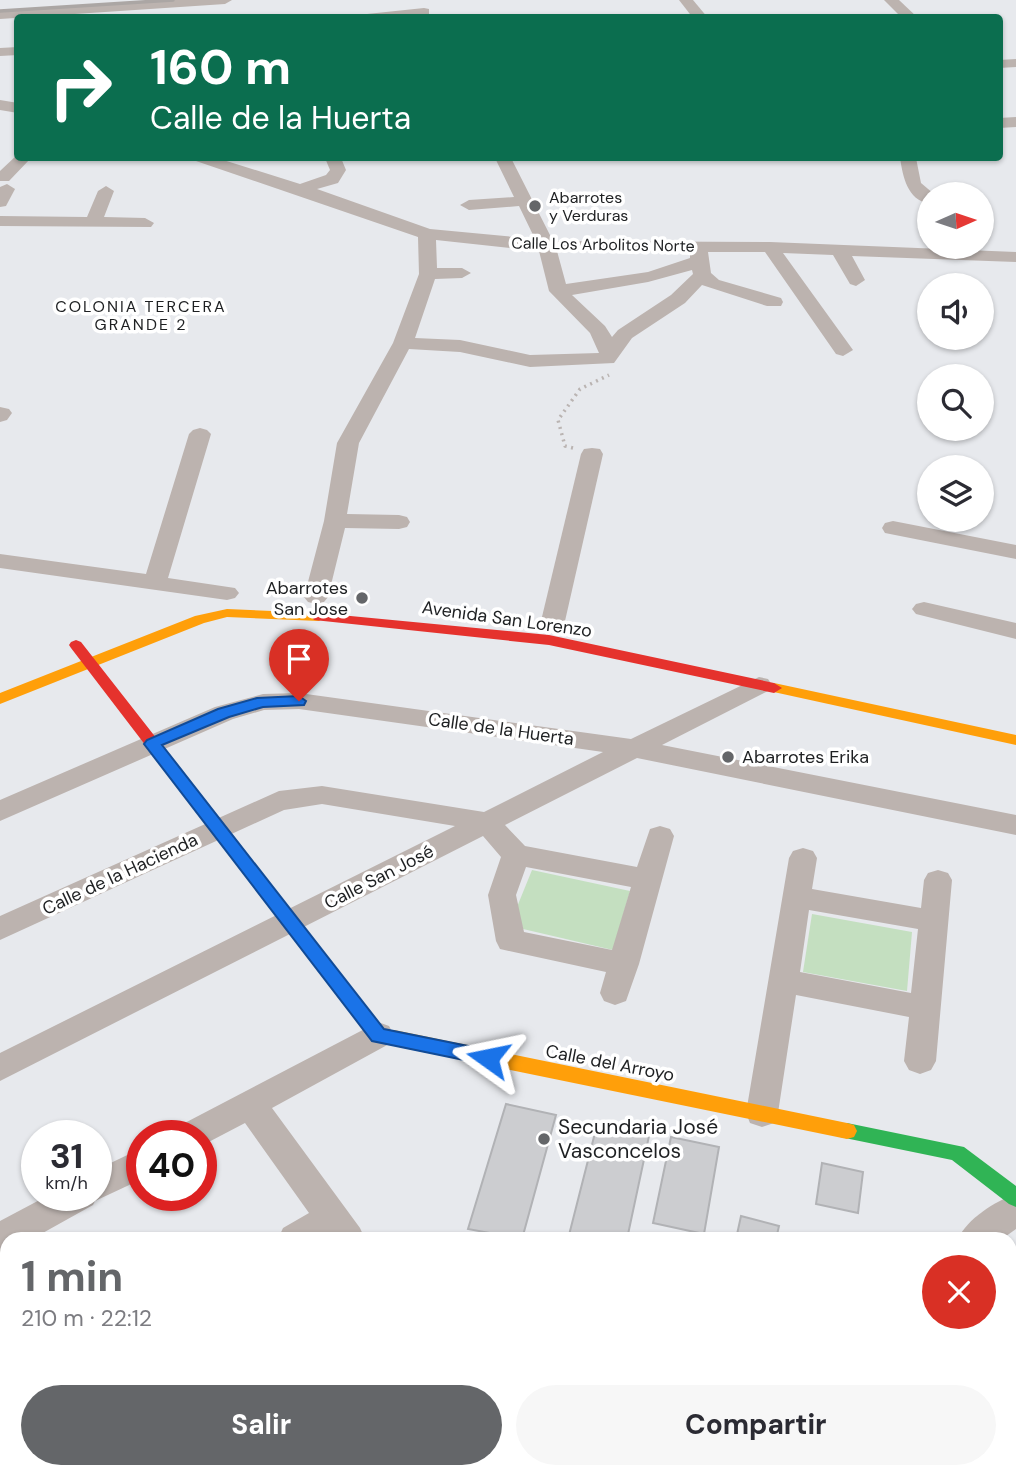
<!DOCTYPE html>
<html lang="es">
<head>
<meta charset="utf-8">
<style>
	body { margin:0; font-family:"DM Sans",sans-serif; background:#f7f7f7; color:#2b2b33; height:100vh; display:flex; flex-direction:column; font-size:26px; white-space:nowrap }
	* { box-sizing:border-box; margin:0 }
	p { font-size:23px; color:#7c7c81 }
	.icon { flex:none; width:38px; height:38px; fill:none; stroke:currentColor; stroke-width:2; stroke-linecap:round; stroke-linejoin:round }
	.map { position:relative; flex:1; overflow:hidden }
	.sheet { position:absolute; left:0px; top:1232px; width:1017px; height:247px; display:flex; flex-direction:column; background:#fff; border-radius:21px 21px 0 0; box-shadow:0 2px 5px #0004 }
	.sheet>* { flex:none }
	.top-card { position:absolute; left:14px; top:14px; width:989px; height:147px; border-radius:7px; box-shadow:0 2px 5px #0004; background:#0b6e4f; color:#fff; overflow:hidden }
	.needle { width:46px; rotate:87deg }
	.buttons { position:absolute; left:917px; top:182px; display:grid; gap:14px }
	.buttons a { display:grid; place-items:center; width:77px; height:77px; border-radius:50%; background:#fff; box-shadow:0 2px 5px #0004; font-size:35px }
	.speed { position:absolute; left:21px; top:1120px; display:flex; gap:14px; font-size:35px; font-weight:700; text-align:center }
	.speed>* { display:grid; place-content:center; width:91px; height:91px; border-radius:50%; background:#fff; box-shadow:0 2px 5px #0004; line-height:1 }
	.speed small { font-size:18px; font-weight:400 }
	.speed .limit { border:10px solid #d22; background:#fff; color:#111 }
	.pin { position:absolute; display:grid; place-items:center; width:60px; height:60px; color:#fff; margin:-72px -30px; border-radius:50% 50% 50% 0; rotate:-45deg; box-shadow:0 0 7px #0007 }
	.pin .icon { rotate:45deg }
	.me { position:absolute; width:77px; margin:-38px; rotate:282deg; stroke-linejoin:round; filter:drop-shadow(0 0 5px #0008) }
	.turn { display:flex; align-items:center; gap:24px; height:147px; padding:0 21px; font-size:32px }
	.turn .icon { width:91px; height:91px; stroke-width:2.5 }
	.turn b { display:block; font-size:49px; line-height:60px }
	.round { display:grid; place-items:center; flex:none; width:74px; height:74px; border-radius:37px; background:#f7f7f7 }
	.summary { display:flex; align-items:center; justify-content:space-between; height:119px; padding:0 21px }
	h1 { font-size:42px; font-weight:700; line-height:52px; color:#646669 }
	.cta { display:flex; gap:14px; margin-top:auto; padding:14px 21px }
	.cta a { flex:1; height:80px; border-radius:42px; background:#646669; color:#fff; font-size:28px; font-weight:700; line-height:80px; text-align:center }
	.cta a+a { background:#f7f7f7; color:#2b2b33 }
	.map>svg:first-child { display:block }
</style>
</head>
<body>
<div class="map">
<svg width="1016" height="1478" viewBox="0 0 1016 1478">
	<rect width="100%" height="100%" fill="#e7e9ed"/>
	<g fill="#c4dfc0">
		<polygon points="532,870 630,891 613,950 523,929 517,907"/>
		<polygon points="812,914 912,932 907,991 803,972"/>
	</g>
	<g fill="#cccdd0" stroke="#b1b2b5" stroke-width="2">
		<polygon points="506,1104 556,1115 522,1239 468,1229"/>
		<polygon points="597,1125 649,1136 627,1239 568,1239"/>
		<polygon points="671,1137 719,1147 704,1234 653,1223"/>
		<polygon points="822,1163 863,1172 858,1213 816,1204"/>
		<polygon points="741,1216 779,1226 776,1239 736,1239"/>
	</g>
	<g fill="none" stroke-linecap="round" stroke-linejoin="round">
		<polyline stroke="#bab4b2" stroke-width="3.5" stroke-dasharray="2 4.5" stroke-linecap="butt" points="573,448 565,446 558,420 580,389 609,375"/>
		<g fill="#bcb3af" fill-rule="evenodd">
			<polygon points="164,0 232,0 225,4 0,19 0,11"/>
			<polygon points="679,0 693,0 708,18 693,18"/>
			<polygon points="884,0 899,0 918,18 902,18"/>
			<polygon points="424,8 429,9 429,15 360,18 367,14"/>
			<polygon points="18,47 18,55 0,56 0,48"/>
			<polygon points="1016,59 1016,67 999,68 999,60"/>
			<polygon points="0,100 18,103 18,113 0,110"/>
			<polygon points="1016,117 1016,127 999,128 999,118"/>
			<polygon points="17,155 18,158 31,158 9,181 0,181 0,171"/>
			<path d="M194,158H217L300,184L326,175L330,170L325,158H341L346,170L338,183L317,189L430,229L535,239L519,206L469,210L460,205L469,200L514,197L495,158H511L553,241L770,242L1016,252V262L852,256L865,280L856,286L850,284L833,255L783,253L853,350L843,356L836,354L765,252H708L711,273L719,280L781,298L783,302L781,306H767L702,285L685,303L632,338L614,363L530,367L460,352L409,349L359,443L347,514L399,515L407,517L410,522L407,527L399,529L345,528L328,597L324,602L316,604L308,602L304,597L324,521L337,443L393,343L419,274L418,237L196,161ZM436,240L539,251L549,291L590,333L599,353L530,355L460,340L415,338L435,279L462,278L471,273L462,268H437ZM557,251L690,252V258L648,272L566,284ZM692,270L693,274L671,295L618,330L612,337L605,326L572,295L648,282Z"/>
			<path d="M900,158H916L921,183L934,194H929V204C907,199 903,177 900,158Z"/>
			<polygon points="7,184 15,189 6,206 0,207 0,187"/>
			<polygon points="106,186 114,191 104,217 145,218 154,223 151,227 0,226 0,216 87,217 98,191"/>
			<polygon points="0,407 9,409 12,413 7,420 0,422"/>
			<polygon points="200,428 207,430 211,434 168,578 235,588 239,593 235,598 227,600 0,568 0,554 146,574 189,434 193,430"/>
			<polygon points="592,448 600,449 603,454 565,621 562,626 553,628 544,626 541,621 581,454 584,449"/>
			<polygon points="893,521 1016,545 1016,559 885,533 882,528 885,523"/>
			<polygon points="924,602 1016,623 1016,639 916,614 912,609 916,604"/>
			<path d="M759,677L768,679L772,685L768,691L662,745L1016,815V835L637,758L505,825L525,846L637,867L650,829L660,826L670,829L674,836L639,964L626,1001L615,1005L604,1001L600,993L606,972L500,949L496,941L488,895L501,857L483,836L0,1081V1053L455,826L322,804L284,810L0,940V916L279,791L322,786L484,812L603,752L299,709L264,710L233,719L0,821V800L215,707L263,694L299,693L631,739ZM526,867L631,887L612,950L524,932L516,895Z"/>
			<path d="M803,848L813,851L817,858L812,889L921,908L924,880L928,873L938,870L948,873L952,880L936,1061L931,1070L920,1074L909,1070L904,1061L909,1017L796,995L778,1113L774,1123L762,1127L750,1123L746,1113L789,858L793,851ZM809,910L918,929L911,993L800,972Z"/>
			<polygon points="378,1022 389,1026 394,1035 389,1044 272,1108 360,1228 365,1239 278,1239 283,1228 309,1213 245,1123 201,1146 201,1136 175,1136 179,1126"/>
			<polygon points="142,1148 142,1179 95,1201 93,1205 32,1239 7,1239 7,1252 0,1254 0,1221 49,1195 96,1195 96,1170"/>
			<path d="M1016,1194V1229L1002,1239H958C967,1219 995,1201 1016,1194Z"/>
			<polygon points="1010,1272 1016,1274 1016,1311 1010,1309"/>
			<polygon points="7,1390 7,1427 0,1430 0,1393"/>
			<polygon points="1010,1458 1016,1471 1014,1478 971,1478 973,1472 1010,1472"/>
			<polygon points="78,1472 117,1472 119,1478 80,1478"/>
			<polygon points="200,1472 245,1472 243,1478 198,1478"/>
			<polygon points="497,1472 538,1472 540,1478 499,1478"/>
			<polygon points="638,1472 682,1472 680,1478 636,1478"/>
		</g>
		<polygon fill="#30b455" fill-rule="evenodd" points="847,1123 964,1147 1016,1186 1016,1207 1009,1204 952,1160 840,1137 837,1131 840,1125"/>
		<g fill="#ff9f0a" fill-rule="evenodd">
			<polygon points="227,609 319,613 326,617 319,621 227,617 204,623 0,704 0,693 195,616"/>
			<polygon points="774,683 1016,735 1016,745 769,691 766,688"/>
			<polygon points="394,1030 847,1123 854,1125 857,1131 854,1137 847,1139 394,1046 387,1043 385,1038 387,1033"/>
		</g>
		<g fill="#e5322d" fill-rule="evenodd">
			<polygon points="319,613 549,635 774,683 782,688 774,693 549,645 314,620 312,617"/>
			<polygon points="76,640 81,642 384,1029 401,1033 403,1038 401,1043 394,1046 371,1040 71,648 69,645 71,642"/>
		</g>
		<polyline stroke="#aba6a4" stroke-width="3.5" points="0,11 173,0"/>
	</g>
	<polygon fill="#1a73e8" stroke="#114b97" stroke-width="2" points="299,696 306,701 304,705 263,707 229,717 162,745 384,1029 488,1050 495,1052 498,1058 495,1063 488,1065 372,1041 144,744 147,740 218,709 257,698"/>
	<g fill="#646669" stroke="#fff" stroke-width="2.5">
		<circle cx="535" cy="206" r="7"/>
		<circle cx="362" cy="598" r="7"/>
		<circle cx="728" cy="757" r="7"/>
		<circle cx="544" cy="1139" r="7"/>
	</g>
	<g text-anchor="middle" stroke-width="7" stroke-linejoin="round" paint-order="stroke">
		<g font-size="16" fill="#1e2022" stroke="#fff" text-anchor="start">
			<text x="549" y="203">Abarrotes<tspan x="549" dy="18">y Verduras</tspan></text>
		</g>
		<g font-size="16" fill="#1e2022" stroke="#fff">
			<text transform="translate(603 244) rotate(1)" y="6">Calle Los Arbolitos Norte</text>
		</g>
		<g font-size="16" letter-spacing="2" fill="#1e2022" stroke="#fff">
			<text x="141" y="312">COLONIA TERCERA<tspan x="141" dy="18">GRANDE 2</tspan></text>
		</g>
		<g font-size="18" fill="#1e2022" stroke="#fff" text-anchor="end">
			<text x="348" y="594">Abarrotes<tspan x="348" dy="21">San Jose</tspan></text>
			<text x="742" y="763" text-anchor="start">Abarrotes Erika</text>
		</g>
		<g font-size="18" fill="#1e2022" stroke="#fff">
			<text transform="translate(507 619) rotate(8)" y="6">Avenida San Lorenzo</text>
			<text transform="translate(501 729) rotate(8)" y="6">Calle de la Huerta</text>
			<text transform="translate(120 874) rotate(-25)" y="6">Calle de la Hacienda</text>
			<text transform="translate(379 877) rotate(-27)" y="6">Calle San José</text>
			<text transform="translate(610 1063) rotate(11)" y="6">Calle del Arroyo</text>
		</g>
		<g font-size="21" fill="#1e2022" stroke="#fff" text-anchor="start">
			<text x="558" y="1134">Secundaria José<tspan x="558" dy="24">Vasconcelos</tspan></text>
		</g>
	</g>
</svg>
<div class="buttons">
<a><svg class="needle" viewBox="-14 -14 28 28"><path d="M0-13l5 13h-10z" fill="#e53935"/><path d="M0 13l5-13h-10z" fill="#7c7c81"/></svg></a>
<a><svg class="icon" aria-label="sound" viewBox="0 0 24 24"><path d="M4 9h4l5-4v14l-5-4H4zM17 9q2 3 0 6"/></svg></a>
<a><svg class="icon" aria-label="search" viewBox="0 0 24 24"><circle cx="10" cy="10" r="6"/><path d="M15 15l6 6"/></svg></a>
<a><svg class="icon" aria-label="layers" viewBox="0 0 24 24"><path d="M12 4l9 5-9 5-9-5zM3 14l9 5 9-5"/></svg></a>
</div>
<div class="speed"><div>31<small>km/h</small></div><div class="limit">40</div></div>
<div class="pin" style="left:299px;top:701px;background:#d93025"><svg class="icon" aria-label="arrive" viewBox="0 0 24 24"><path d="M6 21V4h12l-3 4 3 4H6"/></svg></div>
<svg class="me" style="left:488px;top:1058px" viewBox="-20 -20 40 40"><path d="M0-17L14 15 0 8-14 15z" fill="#1a73e8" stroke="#fff" stroke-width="4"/></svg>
<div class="top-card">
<div class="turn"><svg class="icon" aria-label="right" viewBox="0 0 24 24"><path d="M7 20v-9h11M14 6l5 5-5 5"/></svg><div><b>160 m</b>Calle de la Huerta</div></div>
</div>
<section class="sheet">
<div class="summary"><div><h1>1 min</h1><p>210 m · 22:12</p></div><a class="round" style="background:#d93025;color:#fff"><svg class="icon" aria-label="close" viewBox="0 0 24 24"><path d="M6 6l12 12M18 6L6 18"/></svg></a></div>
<div class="cta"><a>Salir</a><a>Compartir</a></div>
</section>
</div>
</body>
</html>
